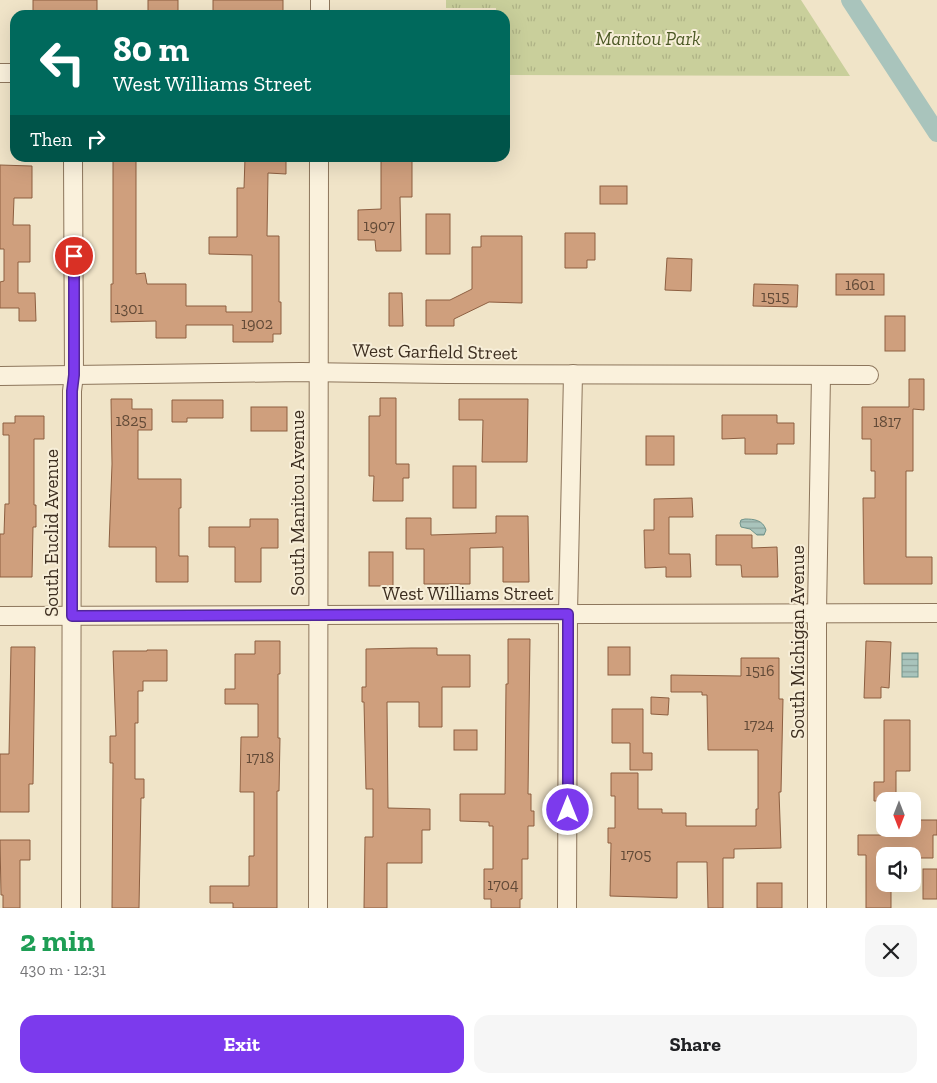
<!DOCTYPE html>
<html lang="en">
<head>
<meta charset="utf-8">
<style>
	body { margin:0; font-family:"Zilla Slab",serif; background:#f6f6f6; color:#202124; height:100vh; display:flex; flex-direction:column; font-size:19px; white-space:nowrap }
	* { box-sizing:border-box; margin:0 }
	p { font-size:16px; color:#757577 }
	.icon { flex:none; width:28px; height:28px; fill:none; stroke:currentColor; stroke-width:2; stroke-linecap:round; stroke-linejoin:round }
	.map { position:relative; height:908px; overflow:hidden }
	.panel { display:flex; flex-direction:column; background:#fff; flex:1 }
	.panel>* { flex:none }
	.top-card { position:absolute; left:10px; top:10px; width:500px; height:152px; border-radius:15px; box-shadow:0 5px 20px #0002; background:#00695c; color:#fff; overflow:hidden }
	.needle { width:32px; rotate:180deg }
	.tools { position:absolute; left:876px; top:792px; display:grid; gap:10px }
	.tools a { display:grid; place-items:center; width:45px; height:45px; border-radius:10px; background:#fff; box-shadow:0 5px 20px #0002; font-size:25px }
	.pin { position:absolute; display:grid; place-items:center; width:42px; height:42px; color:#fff; margin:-21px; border:2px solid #fff; border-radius:50%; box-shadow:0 1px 5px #0007 }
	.me { position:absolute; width:55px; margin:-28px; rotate:0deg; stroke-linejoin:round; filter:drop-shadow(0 0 4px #0008) }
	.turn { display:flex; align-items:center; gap:18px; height:105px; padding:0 20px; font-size:22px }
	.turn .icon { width:65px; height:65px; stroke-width:2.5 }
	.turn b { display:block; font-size:35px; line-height:42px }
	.then { display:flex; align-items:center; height:48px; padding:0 20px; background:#0003; gap:10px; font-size:19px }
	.round { display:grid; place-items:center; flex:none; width:52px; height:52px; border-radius:15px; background:#f6f6f6 }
	.summary { display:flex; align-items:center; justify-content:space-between; height:85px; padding:0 20px }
	h1 { font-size:30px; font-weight:700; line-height:38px; color:#1e9e55 }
	.primary-button { display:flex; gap:10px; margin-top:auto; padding:10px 20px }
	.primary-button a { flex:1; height:58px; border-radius:15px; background:#7c3aed; color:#fff; font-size:20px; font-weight:700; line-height:58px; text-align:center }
	.primary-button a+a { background:#f6f6f6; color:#202124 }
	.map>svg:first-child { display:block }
</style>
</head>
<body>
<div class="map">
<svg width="937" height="908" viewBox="0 0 937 908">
	<defs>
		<pattern id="park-tufts" width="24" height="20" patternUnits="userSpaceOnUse" patternTransform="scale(1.25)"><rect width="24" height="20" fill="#c9cf9b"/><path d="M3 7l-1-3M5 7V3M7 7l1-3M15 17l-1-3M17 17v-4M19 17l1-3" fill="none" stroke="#aeb285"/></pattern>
		<pattern id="water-rules" width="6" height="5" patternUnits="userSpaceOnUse" patternTransform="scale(1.25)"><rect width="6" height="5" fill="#a9c4bc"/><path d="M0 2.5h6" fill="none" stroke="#8ba098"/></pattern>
	</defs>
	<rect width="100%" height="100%" fill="#f0e4c8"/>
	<polygon fill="url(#park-tufts)" points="446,0 801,0 850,76 505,75 505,15 496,15 496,8 446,8"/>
	<g fill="url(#water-rules)" stroke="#6f938a">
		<path d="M745,519C754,519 763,520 766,530L764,535H757L750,529L741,527L740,523L741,520Z"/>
		<rect x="902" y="653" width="16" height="24"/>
	</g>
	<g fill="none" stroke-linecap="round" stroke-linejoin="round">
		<polyline stroke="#a9c4bc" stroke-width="18" points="850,0 937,133"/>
	</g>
	<g fill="#cf9f7d" stroke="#8d5f41">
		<rect x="33" y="0" width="64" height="15"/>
		<rect x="148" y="0" width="30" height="15"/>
		<rect x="213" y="0" width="70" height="15"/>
		<polygon points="113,158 136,158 136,274 145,273 147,284 186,284 186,306 226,306 226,312 252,312 252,255 209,254 209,237 237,237 237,188 244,188 245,158 286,158 286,174 268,173 267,236 279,236 279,302 281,302 281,334 273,334 273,342 233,342 233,325 186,325 186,338 156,338 156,321 111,322 111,284 113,284"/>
		<polygon points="381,158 412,158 412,197 400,197 401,251 376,251 375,240 358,240 358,210 381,209"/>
		<polygon points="0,165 32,166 32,198 14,198 13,225 30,225 30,262 18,262 18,293 35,293 36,321 19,321 19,308 0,308 0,282 4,281 4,249 0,249"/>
		<rect x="600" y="186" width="27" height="18"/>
		<rect x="426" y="214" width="24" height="40"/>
		<polygon points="565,233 595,233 595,260 587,260 587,268 565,268"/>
		<polygon points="481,236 522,236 522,303 489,302 454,319 454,326 426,326 426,300 450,300 472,289 472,247 481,247"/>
		<polygon points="667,258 692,259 691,291 665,290"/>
		<rect x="836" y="274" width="48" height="21"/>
		<polygon points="754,284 798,285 797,307 753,306"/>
		<polygon points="389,293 402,293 403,326 389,326"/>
		<rect x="885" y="316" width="20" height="35"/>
		<polygon points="909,379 924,379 924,410 913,409 913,471 906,471 906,557 932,557 932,584 864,584 863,498 875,498 875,471 871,471 871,439 862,439 862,407 909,407"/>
		<polygon points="380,398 396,398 396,464 409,464 409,478 403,478 403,501 373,501 374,476 369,476 369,416 380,416"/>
		<polygon points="111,399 132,399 132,409 152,409 152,430 138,430 138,479 181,479 181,508 179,508 179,556 188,556 188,582 156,582 156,547 109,547 112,464"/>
		<polygon points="459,399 528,399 527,462 482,462 483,420 459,420"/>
		<polygon points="172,400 223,400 223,418 187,418 187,422 172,422"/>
		<rect x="251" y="407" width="36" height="24"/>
		<polygon points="722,415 777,415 777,423 794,423 794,444 777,444 777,454 745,454 745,438 722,439"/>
		<polygon points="15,416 44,416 44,439 34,439 34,505 36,505 36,527 33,527 32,577 0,577 0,534 4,534 5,504 9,504 9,435 3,435 3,423 15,423"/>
		<rect x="646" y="436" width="28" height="29"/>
		<rect x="453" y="466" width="23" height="42"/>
		<polygon points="692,498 693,517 669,517 669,554 690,554 691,577 666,577 666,567 645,568 644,530 654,530 654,499"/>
		<polygon points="496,516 528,516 529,582 503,582 503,547 470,548 470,584 424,584 424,549 406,549 406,518 431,518 431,535 496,533"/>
		<polygon points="250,519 278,519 278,548 261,548 261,582 235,582 235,547 209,547 209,527 250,527"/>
		<polygon points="716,535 752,535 752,548 777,547 778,577 742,577 741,565 716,565"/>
		<rect x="369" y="552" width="24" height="34"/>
		<polygon points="508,639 530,639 528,794 531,794 531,811 534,811 534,826 528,826 528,859 522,859 522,899 520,899 520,908 491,908 491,899 484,899 484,869 493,869 493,826 489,826 489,822 460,821 460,794 505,794 506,684 508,684"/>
		<polygon points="255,641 280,641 280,674 278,674 278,738 280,738 279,791 277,791 277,908 233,908 233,903 210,903 210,886 249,886 249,856 254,856 254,792 240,792 241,737 258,737 258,704 225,704 225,689 235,689 235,654 255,654"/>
		<polygon points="866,641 891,642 889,688 881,687 881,698 864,698"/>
		<polygon points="11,647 35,647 33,784 29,784 29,812 0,812 0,754 9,754"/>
		<rect x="608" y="647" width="22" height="28"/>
		<polygon points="411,648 437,648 437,655 470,655 470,687 442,687 442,727 419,727 419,702 387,702 388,808 430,809 430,830 422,830 422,863 387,863 387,908 364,908 365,837 373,837 373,789 366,789 364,702 362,702 362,687 366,687 366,649"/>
		<polygon points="147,650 167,650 167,681 143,681 143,691 138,691 138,723 135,723 135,779 144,779 144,798 141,798 139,908 112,908 113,763 110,763 110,736 116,736 113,651 147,651"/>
		<polygon points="741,658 779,658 779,699 783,699 781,792 779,792 781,848 734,849 734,858 723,858 723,908 708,908 707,862 677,862 677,898 610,896 611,843 608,843 608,828 615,828 615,796 611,796 611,773 638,773 638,809 662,809 662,813 686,813 686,826 756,826 756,809 758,809 758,750 708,750 707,695 702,695 702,692 671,692 671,675 741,676"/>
		<polygon points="651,697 669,698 668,715 651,714"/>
		<polygon points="612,709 643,709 643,753 652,753 652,770 630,770 630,743 612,743"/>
		<polygon points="884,720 910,720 910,771 896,771 896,801 874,801 874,782 884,782"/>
		<rect x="454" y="730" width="23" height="20"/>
		<polygon points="915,820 937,820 937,835 933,835 933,858 917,858 917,855 885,855 885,884 891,884 891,908 866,908 866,855 858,855 858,835 914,835"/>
		<polygon points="0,840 30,840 30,860 20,860 20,908 3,908 3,895 1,895"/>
		<rect x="923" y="869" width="14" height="30"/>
		<rect x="757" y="883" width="25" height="25"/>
	</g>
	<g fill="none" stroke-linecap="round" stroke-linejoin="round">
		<defs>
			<g id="street">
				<polyline points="320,0 320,15"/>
				<polyline points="0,73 15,73"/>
				<polyline points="0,376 301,372 447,374 869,375"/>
				<polyline points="0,616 937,613"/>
				<polyline points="71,908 72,391 74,375 73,158"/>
				<polyline points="318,908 319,158"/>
				<polyline points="567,908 568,614 573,374"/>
				<polyline points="817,908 817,613 821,375"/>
			</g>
		</defs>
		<use href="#street" stroke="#8d765c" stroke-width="20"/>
		<use href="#street" stroke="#faf1dc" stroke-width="18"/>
	</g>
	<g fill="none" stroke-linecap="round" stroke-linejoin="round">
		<defs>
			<polyline id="route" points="74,256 74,375 72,391 72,616 568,614 568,810"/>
		</defs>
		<use href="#route" stroke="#51269a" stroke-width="12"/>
		<use href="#route" stroke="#7c3aed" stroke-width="9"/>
	</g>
	<g text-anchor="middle" stroke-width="4" stroke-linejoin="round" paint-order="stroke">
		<g font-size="16" fill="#624a37">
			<text x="379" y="231">1907</text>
			<text x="860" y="290">1601</text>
			<text x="775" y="302">1515</text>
			<text x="129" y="314">1301</text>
			<text x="257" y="329">1902</text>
			<text x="131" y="426">1825</text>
			<text x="887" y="427">1817</text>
			<text x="760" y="676">1516</text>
			<text x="759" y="730">1724</text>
			<text x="260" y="763">1718</text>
			<text x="636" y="860">1705</text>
			<text x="503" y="890">1704</text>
		</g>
		<g font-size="19" font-style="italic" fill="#4d5a26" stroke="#f7eed8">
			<text x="648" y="45">Manitou Park</text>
		</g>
		<g font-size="19" fill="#3d2e20" stroke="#f7eed8">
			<text transform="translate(435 351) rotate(1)" y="7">West Garfield Street</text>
			<text transform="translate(297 503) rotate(-90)" y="7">South Manitou Avenue</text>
			<text transform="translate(51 533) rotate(-90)" y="7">South Euclid Avenue</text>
			<text x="468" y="600">West Williams Street</text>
			<text transform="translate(797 642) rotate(-90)" y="7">South Michigan Avenue</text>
		</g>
	</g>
</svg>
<div class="tools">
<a><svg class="needle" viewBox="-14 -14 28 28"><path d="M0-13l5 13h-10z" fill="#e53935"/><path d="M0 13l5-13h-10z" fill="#757577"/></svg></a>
<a><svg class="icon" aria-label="sound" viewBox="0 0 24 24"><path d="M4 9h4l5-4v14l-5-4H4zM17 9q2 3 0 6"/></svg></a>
</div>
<div class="pin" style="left:74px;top:256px;background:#d93025"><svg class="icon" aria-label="arrive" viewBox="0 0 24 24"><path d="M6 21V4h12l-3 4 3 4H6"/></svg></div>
<svg class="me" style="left:568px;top:810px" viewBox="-20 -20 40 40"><circle r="17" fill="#7c3aed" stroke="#fff" stroke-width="3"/><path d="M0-11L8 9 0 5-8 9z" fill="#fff"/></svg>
<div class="top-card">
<div class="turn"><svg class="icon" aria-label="left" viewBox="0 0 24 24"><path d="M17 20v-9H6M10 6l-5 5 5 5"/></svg><div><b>80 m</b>West Williams Street</div></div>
<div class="then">Then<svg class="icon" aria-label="right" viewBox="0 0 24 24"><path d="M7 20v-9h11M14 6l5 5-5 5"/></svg></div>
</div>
</div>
<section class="panel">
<div class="summary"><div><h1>2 min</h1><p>430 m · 12:31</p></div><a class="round"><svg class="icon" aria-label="close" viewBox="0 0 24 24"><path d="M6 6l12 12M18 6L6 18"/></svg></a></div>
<div class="primary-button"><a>Exit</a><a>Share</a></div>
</section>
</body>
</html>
